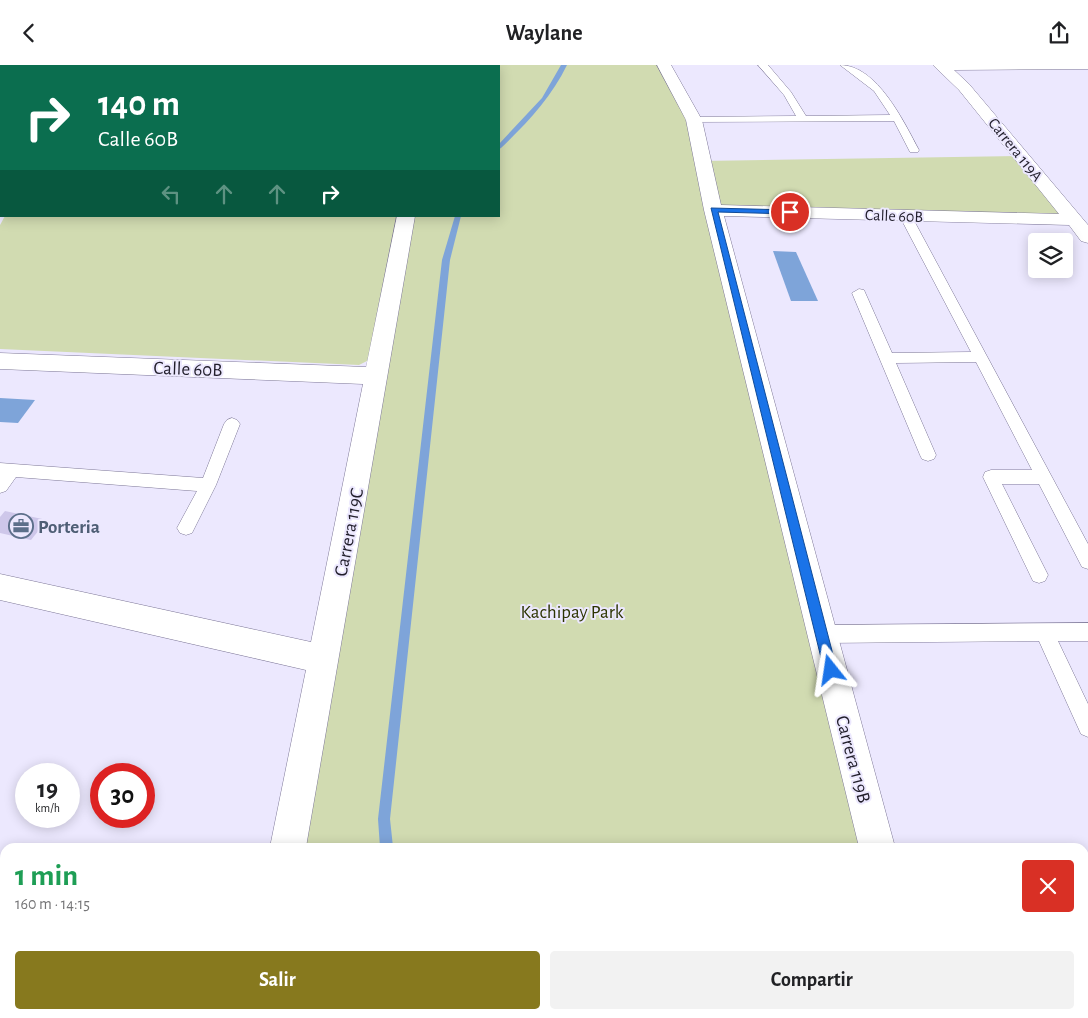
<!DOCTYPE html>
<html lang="es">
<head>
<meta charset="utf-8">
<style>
	body { margin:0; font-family:"Alegreya Sans",sans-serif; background:#f2f2f2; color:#202124; height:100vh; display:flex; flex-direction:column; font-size:19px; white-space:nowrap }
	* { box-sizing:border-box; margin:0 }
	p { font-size:16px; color:#757577 }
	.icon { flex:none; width:28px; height:28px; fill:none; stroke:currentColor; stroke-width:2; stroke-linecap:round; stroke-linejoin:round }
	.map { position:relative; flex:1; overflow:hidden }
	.details { position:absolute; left:0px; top:778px; width:1089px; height:176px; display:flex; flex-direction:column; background:#fff; border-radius:15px 15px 0 0; box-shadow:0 2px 12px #0003 }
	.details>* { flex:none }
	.guide { position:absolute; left:0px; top:0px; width:500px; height:152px; box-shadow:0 2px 12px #0003; background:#0b6e4f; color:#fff; overflow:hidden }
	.controls { position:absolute; left:1028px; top:168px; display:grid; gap:10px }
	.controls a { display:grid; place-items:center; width:45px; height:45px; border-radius:5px; background:#fff; box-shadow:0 2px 12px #0003; font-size:25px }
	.speed { position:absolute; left:15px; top:698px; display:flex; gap:10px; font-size:25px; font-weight:700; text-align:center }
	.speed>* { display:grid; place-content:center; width:65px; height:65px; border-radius:50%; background:#fff; box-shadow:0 2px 12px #0003; line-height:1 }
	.speed small { font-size:12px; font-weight:400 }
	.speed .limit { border:8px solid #d22; background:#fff; color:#111 }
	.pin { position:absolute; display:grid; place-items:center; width:42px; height:42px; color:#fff; margin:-21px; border:2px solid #fff; border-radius:50%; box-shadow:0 1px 5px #0007 }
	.me { position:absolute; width:55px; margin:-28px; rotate:345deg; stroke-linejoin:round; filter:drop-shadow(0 0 4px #0008) }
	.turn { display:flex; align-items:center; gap:18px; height:105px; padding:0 15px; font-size:22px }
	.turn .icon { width:65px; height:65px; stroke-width:2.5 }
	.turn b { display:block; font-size:35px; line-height:42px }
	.lanes { display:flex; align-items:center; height:48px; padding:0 15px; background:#0003; justify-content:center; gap:25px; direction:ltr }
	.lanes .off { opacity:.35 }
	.round { display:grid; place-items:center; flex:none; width:52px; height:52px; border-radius:5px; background:#f2f2f2 }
	.head { display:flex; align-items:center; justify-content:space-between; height:85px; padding:0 15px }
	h1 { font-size:30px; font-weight:700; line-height:38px; color:#1e9e55 }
	.action { display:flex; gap:10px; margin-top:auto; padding:10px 15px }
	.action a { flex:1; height:58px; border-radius:5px; background:#87791e; color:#fff; font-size:20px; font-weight:700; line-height:58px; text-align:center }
	.action a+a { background:#f2f2f2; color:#202124 }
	header { display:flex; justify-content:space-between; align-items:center; height:65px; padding:0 15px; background:#fff; font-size:22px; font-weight:700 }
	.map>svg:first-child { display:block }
</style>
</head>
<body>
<header><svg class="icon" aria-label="back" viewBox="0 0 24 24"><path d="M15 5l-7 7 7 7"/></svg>Waylane<svg class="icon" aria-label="share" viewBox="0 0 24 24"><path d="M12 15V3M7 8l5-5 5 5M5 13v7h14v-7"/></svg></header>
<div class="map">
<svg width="1088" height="953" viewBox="0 0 1088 953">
	<rect width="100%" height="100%" fill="#ece8fe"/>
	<g fill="#d1dbb1">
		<polygon points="426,0 664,0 702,96 1022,91 1074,155 714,145 877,782 288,782 406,151 499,151 499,1"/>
		<polygon points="5,151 399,151 371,294 359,300 0,284 0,160"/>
		<polygon points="255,949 921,949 922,953 254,953"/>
	</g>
	<g fill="#7ea4d9">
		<polygon points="773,186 796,187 818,236 791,236"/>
		<polygon points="0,333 35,335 18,358 0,357"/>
	</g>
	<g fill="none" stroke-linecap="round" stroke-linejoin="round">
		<g fill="#7ea4d9" fill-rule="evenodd">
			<path d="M561,0H567C551,33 527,58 501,83L499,84V79L542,33Z"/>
			<polygon points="455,151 461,151 450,195 390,754 393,782 380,782 378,754 442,195"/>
			<polygon points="393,949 407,949 408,953 394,953"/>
		</g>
	</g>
	<polygon fill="#cec7ea" points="5,446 47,455 31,475 0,468 0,452"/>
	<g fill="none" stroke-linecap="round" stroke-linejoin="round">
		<defs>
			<g id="lane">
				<path d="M758,0H768L791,27L806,51L890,50L874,26L840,0C877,0 904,57 919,85L918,87H910L894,56L690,57L689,55L694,52L796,51L784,30Z"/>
				<polygon points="905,146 911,150 1088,479 1088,504 1082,502 1039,419 1002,419 1048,510 1045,516 1039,518 1033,516 983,412 985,407 991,405 1032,405 976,297 896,298 936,390 934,394 928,396 922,394 920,390 852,228 859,224 864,225 892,288 971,287 899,150"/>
				<polygon points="232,353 237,355 240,359 216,420 192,468 186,470 180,468 177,463 197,426 16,412 6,426 0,428 0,398 203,413 224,359 227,355"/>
				<polygon points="1088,558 1088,576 1058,576 1088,639 1088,672 1081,669 1039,576 822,578 815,575 812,569 815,563 822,560"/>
			</g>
			<g id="street">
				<polygon points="419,0 434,0 434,1 420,1"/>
				<polygon points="657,0 671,0 702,55 721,140 1059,149 959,25 933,0 1088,0 1088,4 954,5 969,19 1088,160 1088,178 1081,176 1069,160 724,151 895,782 859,782 704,145 686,55"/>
				<polygon points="397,151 415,151 306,782 270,782 306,605 0,535 0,509 311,577 363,319 0,304 0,288 366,302"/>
				<polygon points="5,932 5,949 44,949 46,953 0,953 0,934"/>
				<polygon points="235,949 275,949 274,953 234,953"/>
				<polygon points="901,949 941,949 942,953 902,953"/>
			</g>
		</defs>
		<use href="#lane" stroke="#7e7898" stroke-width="1"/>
		<use href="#street" stroke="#7e7898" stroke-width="1"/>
		<use href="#lane" fill="#fff" fill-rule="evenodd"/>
		<use href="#street" fill="#fff" fill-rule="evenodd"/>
	</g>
	<polygon fill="#1a73e8" stroke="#114b97" points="711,143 790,145 794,147 790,149 718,147 837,605 835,609 831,611 826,609 824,605"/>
	<defs>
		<symbol id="office-ring" viewBox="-11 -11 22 22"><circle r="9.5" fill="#ece8fe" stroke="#5c6f8a" stroke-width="1.5"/><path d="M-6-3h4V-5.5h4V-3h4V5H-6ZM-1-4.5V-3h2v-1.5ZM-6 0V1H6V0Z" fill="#5c6f8a"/></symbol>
	</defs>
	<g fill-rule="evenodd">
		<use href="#office-ring" x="7" y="447" width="28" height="28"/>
	</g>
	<g text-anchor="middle" stroke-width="4" stroke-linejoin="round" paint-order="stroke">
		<g font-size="16" fill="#211e2b" stroke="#ece8fe">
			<text transform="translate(1016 84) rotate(51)" y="6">Carrera 119A</text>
			<text transform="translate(894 150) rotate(2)" y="6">Calle 60B</text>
		</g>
		<g font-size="19" fill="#211e2b" stroke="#ece8fe">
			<text transform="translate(188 303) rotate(2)" y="7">Calle 60B</text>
			<text transform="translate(348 467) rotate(-79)" y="7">Carrera 119C</text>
			<text transform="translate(854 694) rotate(75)" y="7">Carrera 119B</text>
		</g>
		<g font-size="19" font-weight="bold" fill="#4e5e75" stroke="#ece8fe" text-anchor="start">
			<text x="38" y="468">Porteria</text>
		</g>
		<g font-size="19" fill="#2c3401" stroke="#ece8fe">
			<text x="572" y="553">Kachipay Park</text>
		</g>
	</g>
</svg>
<div class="controls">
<a><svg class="icon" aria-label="layers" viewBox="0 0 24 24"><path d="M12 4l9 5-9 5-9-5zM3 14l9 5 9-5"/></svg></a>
</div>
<div class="speed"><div>19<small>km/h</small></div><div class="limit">30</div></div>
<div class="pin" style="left:790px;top:147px;background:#d93025"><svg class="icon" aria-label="arrive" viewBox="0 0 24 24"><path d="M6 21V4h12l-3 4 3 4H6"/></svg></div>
<svg class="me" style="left:831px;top:605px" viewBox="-20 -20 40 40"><path d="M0-17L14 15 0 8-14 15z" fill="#1a73e8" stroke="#fff" stroke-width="4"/></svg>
<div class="guide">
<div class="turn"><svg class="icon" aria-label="right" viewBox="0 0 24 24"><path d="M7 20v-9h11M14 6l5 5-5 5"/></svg><div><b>140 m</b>Calle 60B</div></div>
<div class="lanes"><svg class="icon off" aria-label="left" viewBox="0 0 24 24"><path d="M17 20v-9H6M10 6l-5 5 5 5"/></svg><svg class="icon off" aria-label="ahead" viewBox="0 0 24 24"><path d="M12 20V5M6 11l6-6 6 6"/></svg><svg class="icon off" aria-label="ahead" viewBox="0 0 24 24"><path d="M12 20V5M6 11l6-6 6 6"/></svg><svg class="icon" aria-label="right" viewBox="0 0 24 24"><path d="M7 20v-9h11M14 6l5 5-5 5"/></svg></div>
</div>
<section class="details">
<div class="head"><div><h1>1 min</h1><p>160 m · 14:15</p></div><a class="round" style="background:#d93025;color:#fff"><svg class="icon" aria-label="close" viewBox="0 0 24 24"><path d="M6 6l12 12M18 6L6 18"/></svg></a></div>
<div class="action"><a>Salir</a><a>Compartir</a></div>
</section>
</div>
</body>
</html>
